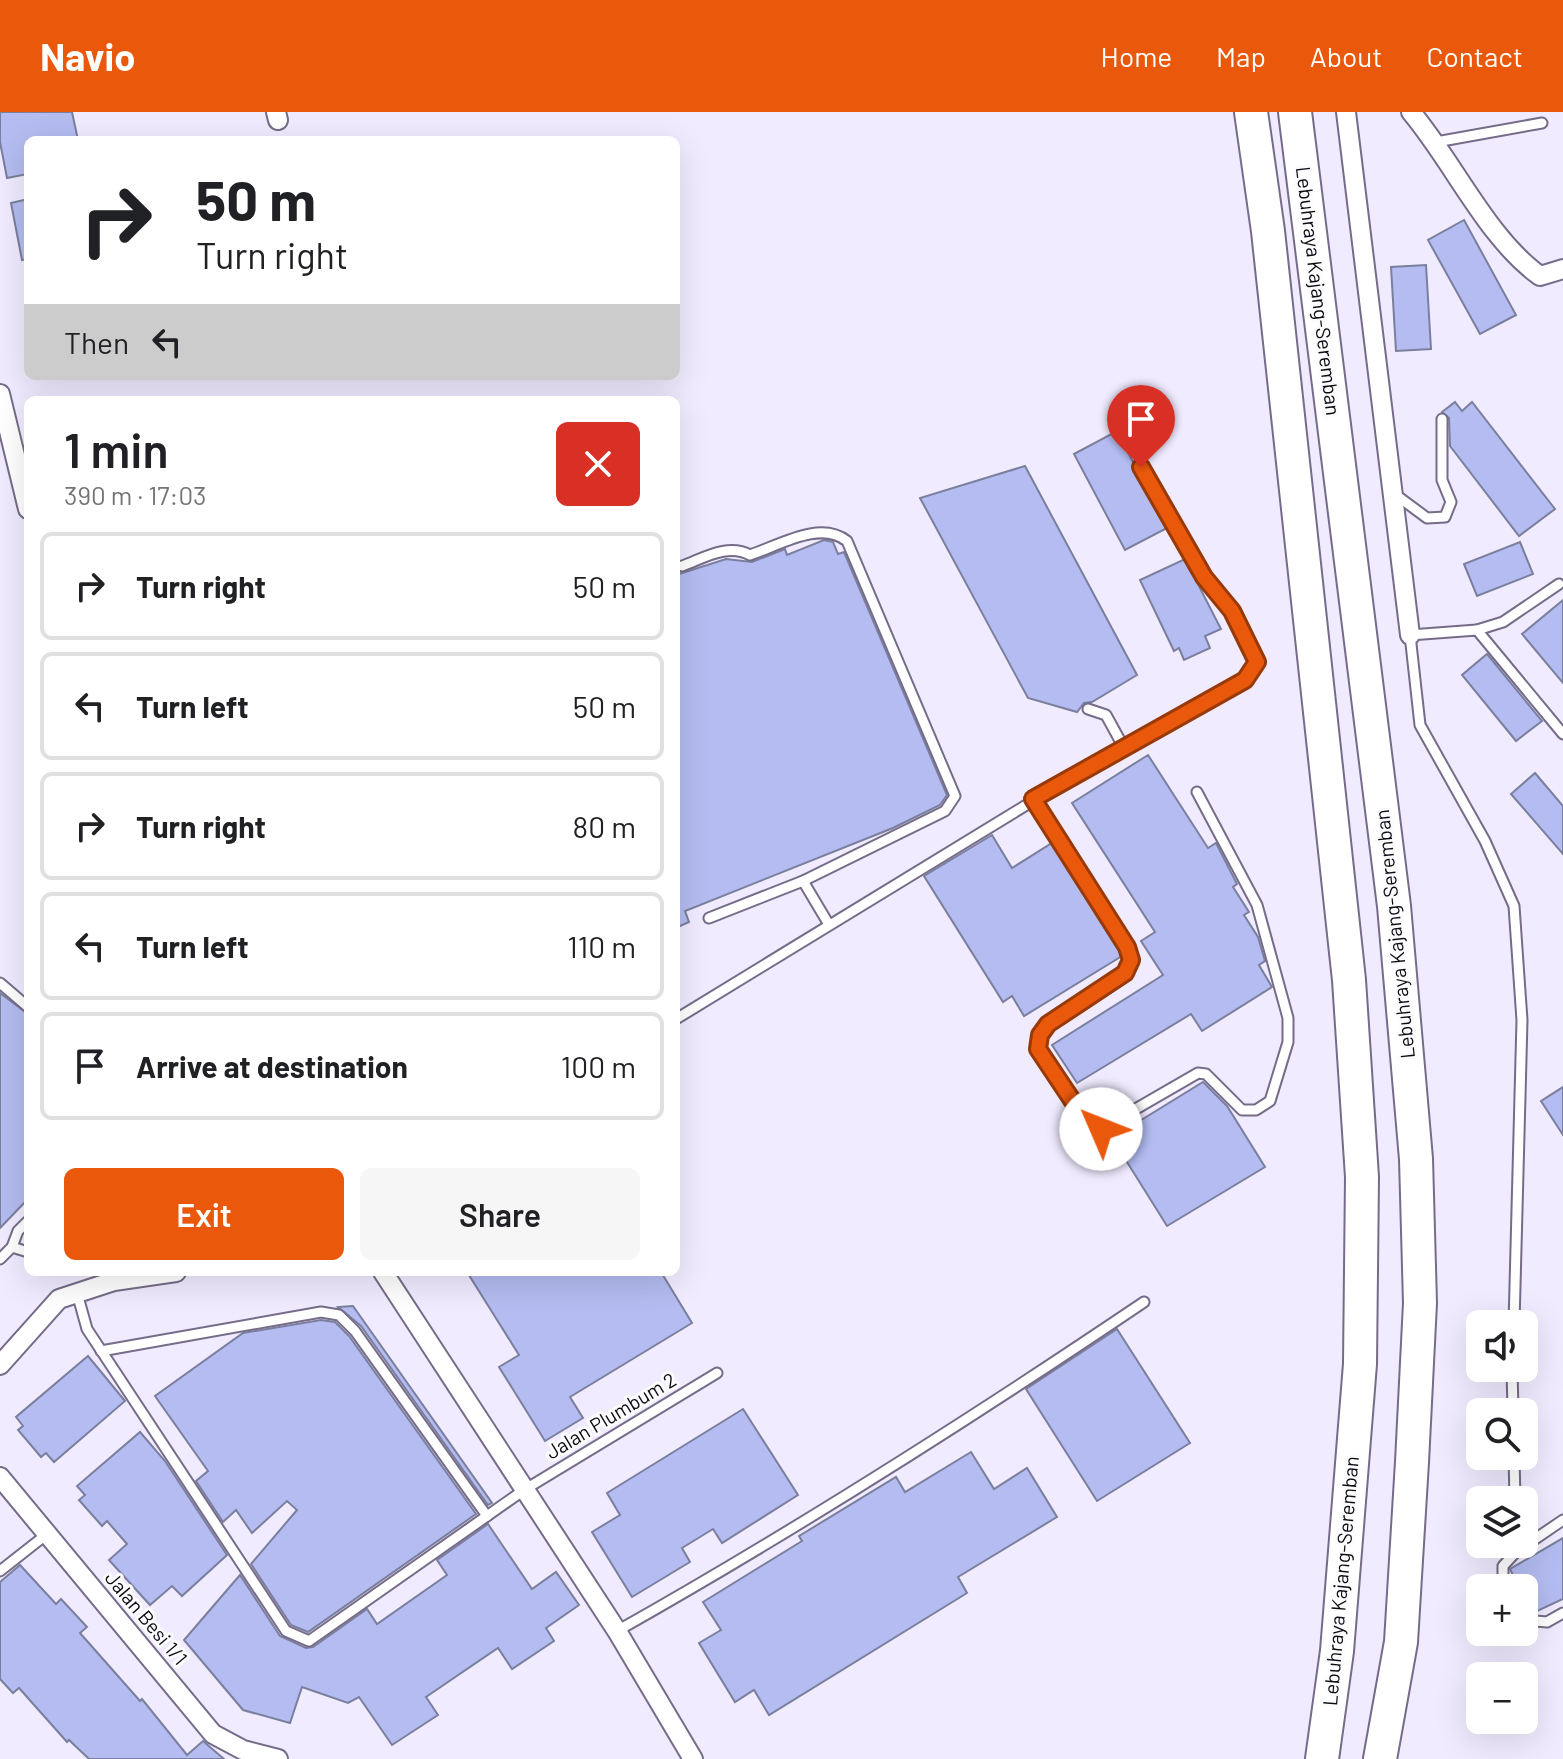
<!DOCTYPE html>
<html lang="en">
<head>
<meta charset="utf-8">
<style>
	body { margin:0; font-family:Barlow,sans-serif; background:#f6f6f6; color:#202124; height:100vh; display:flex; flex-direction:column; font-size:30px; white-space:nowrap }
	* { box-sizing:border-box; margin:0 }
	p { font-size:26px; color:#757577 }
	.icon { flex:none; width:44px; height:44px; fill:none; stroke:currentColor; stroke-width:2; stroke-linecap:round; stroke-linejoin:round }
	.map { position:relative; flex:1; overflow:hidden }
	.drawer { position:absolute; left:24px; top:284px; width:656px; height:880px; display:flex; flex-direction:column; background:#fff; border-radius:12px; box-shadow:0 8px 32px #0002 }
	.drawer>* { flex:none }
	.guide { position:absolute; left:24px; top:24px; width:656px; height:244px; border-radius:12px; box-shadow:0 8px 32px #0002; background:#fff; color:#202124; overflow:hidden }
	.controls { position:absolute; left:1466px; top:1198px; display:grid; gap:16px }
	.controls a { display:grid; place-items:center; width:72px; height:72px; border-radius:12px; background:#fff; box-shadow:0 8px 32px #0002; font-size:40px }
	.pin { position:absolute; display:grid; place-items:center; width:68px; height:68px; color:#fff; margin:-82px -34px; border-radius:50% 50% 50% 0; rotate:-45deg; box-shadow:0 0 8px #0007 }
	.pin .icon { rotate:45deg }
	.me { position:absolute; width:88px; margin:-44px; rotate:314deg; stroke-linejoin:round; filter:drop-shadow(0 0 6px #0008) }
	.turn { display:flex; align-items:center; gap:28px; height:168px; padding:0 40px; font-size:36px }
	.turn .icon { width:104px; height:104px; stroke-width:2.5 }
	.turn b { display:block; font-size:56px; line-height:68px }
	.then { display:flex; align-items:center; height:76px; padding:0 40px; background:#0003; gap:16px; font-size:30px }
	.round { display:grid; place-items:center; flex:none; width:84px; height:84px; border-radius:12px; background:#f6f6f6 }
	.head { display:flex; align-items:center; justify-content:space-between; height:136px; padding:0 40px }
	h1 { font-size:48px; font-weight:600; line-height:60px }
	.action { display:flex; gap:16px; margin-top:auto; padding:16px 40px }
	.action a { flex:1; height:92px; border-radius:12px; background:#ea580c; color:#fff; font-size:32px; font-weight:600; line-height:92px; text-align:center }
	.action a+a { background:#f6f6f6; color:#202124 }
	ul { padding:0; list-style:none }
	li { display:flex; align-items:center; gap:24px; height:108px; margin:0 16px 12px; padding:0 24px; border:4px solid #e0e0e0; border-radius:12px }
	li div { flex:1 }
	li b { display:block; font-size:30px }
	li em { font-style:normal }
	header { display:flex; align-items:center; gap:48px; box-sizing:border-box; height:112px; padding:0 40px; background:#ea580c; color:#fff }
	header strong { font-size:38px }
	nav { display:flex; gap:44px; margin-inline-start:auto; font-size:28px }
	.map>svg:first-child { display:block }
</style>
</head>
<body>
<header>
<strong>Navio</strong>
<nav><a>Home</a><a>Map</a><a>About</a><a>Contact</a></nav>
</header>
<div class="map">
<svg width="1563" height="1647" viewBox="0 0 1563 1647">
	<rect width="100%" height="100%" fill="#f1ebff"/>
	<g fill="#b4bcf1" stroke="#7a7f9d" stroke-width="2">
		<polygon points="0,0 72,0 78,28 28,28 28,62 7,66 0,30"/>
		<polygon points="28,87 28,147 22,148 11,91"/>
		<polygon points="1464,108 1516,203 1480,222 1428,128"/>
		<polygon points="1426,153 1431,237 1396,239 1391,155"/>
		<polygon points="1455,290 1462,299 1472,290 1555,397 1519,424 1450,334 1449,306 1442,300"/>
		<polygon points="1117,319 1167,416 1125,438 1074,342"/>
		<polygon points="1025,354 1137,563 1092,590 1084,591 1077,600 1028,586 920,386"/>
		<polygon points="824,428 833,430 838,442 844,440 947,683 940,693 893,716 685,799 689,810 676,816 676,463 726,447 752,450 785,437 787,443"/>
		<polygon points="1520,430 1533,462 1477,484 1464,452"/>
		<polygon points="1185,447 1221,517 1205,524 1210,536 1184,548 1179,536 1174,539 1140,468"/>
		<polygon points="1563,488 1563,571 1522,522"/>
		<polygon points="1487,542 1542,609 1516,629 1462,563"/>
		<polygon points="1148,643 1208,736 1216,731 1237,772 1233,775 1249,800 1244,803 1258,825 1265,849 1259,853 1272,875 1202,919 1191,902 1077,971 1052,933 1163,863 1141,829 1155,820 1072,691"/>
		<polygon points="1535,661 1563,694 1563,742 1511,682"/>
		<polygon points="992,723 1012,756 1052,731 1122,844 1024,904 1012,884 1003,890 924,764"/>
		<polygon points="0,881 28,902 28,1087 0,1116"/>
		<polygon points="1203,970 1227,994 1265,1055 1167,1114 1112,1026"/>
		<polygon points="1563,975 1563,1023 1541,989"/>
		<polygon points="467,1160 661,1160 692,1211 570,1285 583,1306 545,1329 499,1255 519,1243"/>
		<polygon points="353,1194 492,1391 488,1393 361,1214 338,1195"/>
		<polygon points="321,1208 335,1210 349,1224 476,1402 308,1520 291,1513 251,1452 297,1398 287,1389 252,1421 236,1398 223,1410 196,1369 208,1359 155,1284 243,1221"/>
		<polygon points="1117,1217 1190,1331 1097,1389 1026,1277"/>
		<polygon points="88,1244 125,1289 54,1350 46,1341 41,1345 18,1318 23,1314 16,1305"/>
		<polygon points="743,1297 798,1383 722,1431 713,1417 682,1436 690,1450 632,1485 592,1420 620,1403 607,1381"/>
		<polygon points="140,1320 165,1349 227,1443 182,1484 172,1474 150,1493 109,1448 127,1432 107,1409 102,1414 79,1388 85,1383 77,1374"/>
		<polygon points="971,1340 994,1377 1027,1356 1057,1405 958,1465 967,1481 769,1603 754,1578 735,1590 699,1531 721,1518 703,1490 802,1429 799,1424 896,1365 905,1380"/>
		<polygon points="488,1412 532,1477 556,1460 579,1493 546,1516 554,1529 512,1557 498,1536 426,1585 438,1603 392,1633 359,1585 348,1591 302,1575 290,1611 243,1598 184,1528 240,1463 280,1524 306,1536 313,1535 367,1497 377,1512 447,1463 437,1448"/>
		<polygon points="1563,1426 1563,1487 1533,1501 1524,1485 1524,1476 1519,1476 1510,1457"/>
		<polygon points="20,1453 56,1492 61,1487 87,1515 80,1521 140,1589 142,1587 187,1643 203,1629 224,1647 89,1647 69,1628 67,1630 19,1576 13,1581 0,1567 0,1470"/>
	</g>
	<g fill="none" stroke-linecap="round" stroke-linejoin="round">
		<defs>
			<g id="lane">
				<polyline points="1436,30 1542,11"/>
				<polyline points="1396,383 1427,406 1445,405 1451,390 1442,368 1442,307"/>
				<path d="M682,454C704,446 728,431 750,443C780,433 820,408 847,429L955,684L945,699L803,769"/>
				<polyline points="1477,518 1503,510 1559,472"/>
				<polyline points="1123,634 1245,568 1257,550 1232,499 1204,465 1141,355"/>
				<polyline points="1033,687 1127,835 1131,848 1125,861 1048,912 1040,923 1038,937 1088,1012 1101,1017 1198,961 1206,962 1242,998 1256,998 1270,989 1288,930 1288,906 1257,793 1197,680"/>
				<polyline points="709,806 803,769 828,811"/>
				<polyline points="0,871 28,895"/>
				<polyline points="676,907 1123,634 1106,603 1088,597"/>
				<polyline points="12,1135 18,1119 28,1109"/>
				<polyline points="0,1147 12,1135 28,1140"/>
				<polyline points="77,1181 87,1217 286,1519 309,1529 524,1378 717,1261"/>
				<polyline points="1514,1212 1522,908 1514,794 1485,729 1420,613 1410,523 1477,518 1563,622"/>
				<polyline points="101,1239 321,1200 339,1203 355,1219 487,1404"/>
				<polyline points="1512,1256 1513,1300"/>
				<polyline points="1514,1344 1515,1388"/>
				<polyline points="0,1459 47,1422"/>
				<polyline points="1503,1476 1503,1454 1516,1440 1563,1408"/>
				<polyline points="1524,1508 1547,1510 1563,1501"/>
				<path d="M617,1519C798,1417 972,1306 1144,1190"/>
			</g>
			<g id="street">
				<polyline points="276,0 278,8"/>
				<polyline points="1346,0 1410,523"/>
				<path d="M1411,0C1454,51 1487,126 1540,164L1563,157"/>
				<polyline points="0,282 28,397"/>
				<polyline points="383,1160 617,1519 693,1647"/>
				<polyline points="0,1253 59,1187 114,1169 176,1160"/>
				<polyline points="0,1365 213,1622 243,1638 278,1647"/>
			</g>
			<g id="highway">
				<polyline points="1251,0 1268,119 1349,868 1362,1065 1360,1252 1337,1539 1322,1647"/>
				<polyline points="1295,0 1394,794 1416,1047 1420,1191 1412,1350 1401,1530 1380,1647"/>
			</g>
		</defs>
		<use href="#lane" stroke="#766c89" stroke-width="13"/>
		<use href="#street" stroke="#766c89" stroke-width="22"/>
		<use href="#highway" stroke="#766c89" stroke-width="36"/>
		<use href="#lane" stroke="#fff" stroke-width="9"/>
		<use href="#street" stroke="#fff" stroke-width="18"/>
		<use href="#highway" stroke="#fff" stroke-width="32"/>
	</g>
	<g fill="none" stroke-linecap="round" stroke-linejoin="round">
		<defs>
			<polyline id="route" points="1101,1017 1088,1012 1038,937 1040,923 1048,912 1125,861 1131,848 1127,835 1033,687 1245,568 1257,550 1232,499 1204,465 1141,355"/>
		</defs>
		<use href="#route" stroke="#983908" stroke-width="20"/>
		<use href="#route" stroke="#ea580c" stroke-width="14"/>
	</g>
	<g text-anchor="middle" stroke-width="6" stroke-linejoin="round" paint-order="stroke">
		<g font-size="20" fill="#0d0a14" stroke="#fcfcfc">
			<text transform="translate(1318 179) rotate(83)" y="7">Lebuhraya Kajang-Seremban</text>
			<text transform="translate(1395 822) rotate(-96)" y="7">Lebuhraya Kajang-Seremban</text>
			<text transform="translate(611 1304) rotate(-31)" y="7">Jalan Plumbum 2</text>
			<text transform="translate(1341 1469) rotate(-85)" y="7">Lebuhraya Kajang-Seremban</text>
			<text transform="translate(146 1506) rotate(50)" y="7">Jalan Besi 1/1</text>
		</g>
	</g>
</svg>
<div class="controls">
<a><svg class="icon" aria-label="sound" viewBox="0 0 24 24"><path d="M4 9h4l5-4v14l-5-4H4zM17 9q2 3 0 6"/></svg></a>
<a><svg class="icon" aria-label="search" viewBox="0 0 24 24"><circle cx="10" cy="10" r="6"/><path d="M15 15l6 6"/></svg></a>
<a><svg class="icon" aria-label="layers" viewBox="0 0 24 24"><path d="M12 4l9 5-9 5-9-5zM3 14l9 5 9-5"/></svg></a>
<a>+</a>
<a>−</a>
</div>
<div class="pin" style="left:1141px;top:355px;background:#d93025"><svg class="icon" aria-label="arrive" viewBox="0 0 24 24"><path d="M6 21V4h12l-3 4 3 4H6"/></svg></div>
<svg class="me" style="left:1101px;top:1017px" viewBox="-20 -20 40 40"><circle r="19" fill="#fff"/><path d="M0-13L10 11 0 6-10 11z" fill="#ea580c"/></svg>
<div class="guide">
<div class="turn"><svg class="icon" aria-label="right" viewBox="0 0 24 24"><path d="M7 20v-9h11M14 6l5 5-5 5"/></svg><div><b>50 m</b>Turn right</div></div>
<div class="then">Then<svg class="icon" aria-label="left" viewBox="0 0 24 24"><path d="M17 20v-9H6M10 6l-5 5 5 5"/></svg></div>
</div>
<section class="drawer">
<div class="head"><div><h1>1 min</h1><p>390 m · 17:03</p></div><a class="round" style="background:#d93025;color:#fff"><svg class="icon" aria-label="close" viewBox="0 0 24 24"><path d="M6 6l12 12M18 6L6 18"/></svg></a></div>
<ul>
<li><svg class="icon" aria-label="right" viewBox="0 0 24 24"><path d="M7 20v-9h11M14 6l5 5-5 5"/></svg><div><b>Turn right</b></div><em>50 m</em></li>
<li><svg class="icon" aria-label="left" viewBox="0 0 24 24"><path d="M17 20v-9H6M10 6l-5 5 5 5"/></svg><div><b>Turn left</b></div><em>50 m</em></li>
<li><svg class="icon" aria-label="right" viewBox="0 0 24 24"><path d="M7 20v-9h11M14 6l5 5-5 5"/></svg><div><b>Turn right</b></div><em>80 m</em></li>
<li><svg class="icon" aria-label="left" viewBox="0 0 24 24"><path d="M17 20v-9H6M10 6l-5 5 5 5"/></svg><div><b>Turn left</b></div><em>110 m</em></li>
<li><svg class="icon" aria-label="arrive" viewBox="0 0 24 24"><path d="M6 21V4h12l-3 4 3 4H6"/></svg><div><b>Arrive at destination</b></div><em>100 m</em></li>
</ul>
<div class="action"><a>Exit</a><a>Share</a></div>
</section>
</div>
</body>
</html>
